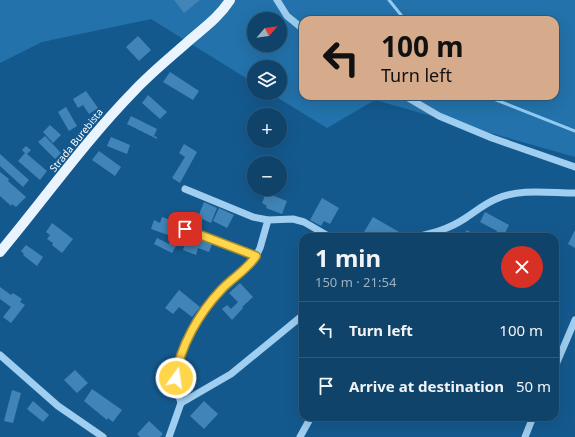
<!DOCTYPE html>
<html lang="en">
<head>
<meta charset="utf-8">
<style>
	body { margin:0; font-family:"Noto Sans",sans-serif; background:#184a70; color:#f1f3f6; height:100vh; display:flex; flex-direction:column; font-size:15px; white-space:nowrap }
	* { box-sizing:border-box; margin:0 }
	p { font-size:13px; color:#9bb0c1 }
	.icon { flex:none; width:22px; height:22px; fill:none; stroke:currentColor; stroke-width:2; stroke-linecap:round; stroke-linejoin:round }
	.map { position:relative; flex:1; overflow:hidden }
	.side { position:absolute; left:299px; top:233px; width:260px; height:188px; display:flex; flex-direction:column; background:#0f436a; border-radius:12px; box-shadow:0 4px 16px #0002,0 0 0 1px #2f5c7e }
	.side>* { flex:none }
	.hud { position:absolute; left:299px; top:16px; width:260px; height:84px; border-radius:12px; box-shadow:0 4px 16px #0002,0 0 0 1px #2f5c7e; background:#d6ab8b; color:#111; overflow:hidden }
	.needle { width:26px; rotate:62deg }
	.fabs { position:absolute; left:247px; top:12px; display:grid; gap:8px }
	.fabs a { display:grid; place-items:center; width:40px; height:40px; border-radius:50%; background:#0f436a; box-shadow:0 4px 16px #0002,0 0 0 1px #2f5c7e; font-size:20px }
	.pin { position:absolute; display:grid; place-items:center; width:34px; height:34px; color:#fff; margin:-17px; border-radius:8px; box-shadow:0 2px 6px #0006 }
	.me { position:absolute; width:44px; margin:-22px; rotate:14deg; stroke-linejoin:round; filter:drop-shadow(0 0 3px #0008) }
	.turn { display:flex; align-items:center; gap:14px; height:84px; padding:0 16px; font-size:18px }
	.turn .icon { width:52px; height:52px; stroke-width:2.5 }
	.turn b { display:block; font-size:28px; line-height:34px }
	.round { display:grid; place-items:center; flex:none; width:42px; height:42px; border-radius:21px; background:#184a70 }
	.headline { display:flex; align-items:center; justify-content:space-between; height:68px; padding:0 16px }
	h1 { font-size:24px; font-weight:700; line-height:30px }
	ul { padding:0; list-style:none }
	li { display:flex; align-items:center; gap:12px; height:56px; padding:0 16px; border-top:1px solid #2f5c7e }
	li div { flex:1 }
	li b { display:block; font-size:15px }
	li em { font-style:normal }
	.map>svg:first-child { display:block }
</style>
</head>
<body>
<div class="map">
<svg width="575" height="437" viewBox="0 0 575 437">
	<rect width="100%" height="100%" fill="#14598e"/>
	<path fill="#2372ab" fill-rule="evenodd" d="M0,0H575V157L375,100L327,128L270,93H280V67H254V83L151,19L42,42L0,63ZM254,19H280V45H254ZM303,20H555V96H303Z"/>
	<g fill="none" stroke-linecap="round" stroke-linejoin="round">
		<g stroke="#91cbf3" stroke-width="3">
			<polyline points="389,0 405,20"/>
			<polyline points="486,96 575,131"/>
		</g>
	</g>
	<g fill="#4185b8">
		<polygon points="174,0 200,0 184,13"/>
		<polygon points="138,36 151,50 139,61 126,47"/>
		<polygon points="170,72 199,91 193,100 163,82"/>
		<polygon points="86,91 98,108 89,114 83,105 78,108 73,99"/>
		<polygon points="148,95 167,112 160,119 142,103"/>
		<polygon points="66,107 77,126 69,131 58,112"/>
		<polygon points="131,116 157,129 154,136 157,137 157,139 127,124"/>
		<polygon points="50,125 61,135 53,143 43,132"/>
		<polygon points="45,136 61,153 55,159 38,142"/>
		<polygon points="111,137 130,145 127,154 107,146"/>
		<polygon points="184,144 197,152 180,183 172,178 185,157 179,153"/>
		<polygon points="26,146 31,150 27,154 47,171 40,180 18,161 25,153 22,150"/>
		<polygon points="99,151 121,167 115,176 92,160"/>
		<polygon points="0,154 29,180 23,187 0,166"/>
		<polygon points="0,172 9,179 8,181 26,197 16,207 12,204 11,206 0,196"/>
		<polygon points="266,193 287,201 282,214 266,208 267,206 262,203"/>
		<polygon points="322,198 339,208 330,224 324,221 321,226 310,220"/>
		<polygon points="204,202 217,208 211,223 198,217"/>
		<polygon points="219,208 234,215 227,228 213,221"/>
		<polygon points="485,212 509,225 503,237 496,234 497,231 480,222"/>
		<polygon points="162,217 176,222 171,236 151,229 154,220 160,223"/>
		<polygon points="373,217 401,233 398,237 386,237 378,232 375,237 373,237 364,232"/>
		<polygon points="52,223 73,239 62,253 52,245 53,243 47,239 50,235 46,232"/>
		<polygon points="176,229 184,232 172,253 154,244 157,238 169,244"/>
		<polygon points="467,230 476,236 479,232 486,237 467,237 464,234"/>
		<polygon points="575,230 575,248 568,244"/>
		<polygon points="188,235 212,244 209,252 198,248 196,255 183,250"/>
		<polygon points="26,245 43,257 37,266 23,255 24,254 21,251"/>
		<polygon points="240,283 253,297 242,307 243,308 232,320 222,309 227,305 231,309 238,302 229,293"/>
		<polygon points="0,287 11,295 13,293 22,299 20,302 25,305 11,323 3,317 11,307 0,299"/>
		<polygon points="179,290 200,307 192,317 179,307 173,314 165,308"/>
		<polygon points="75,370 88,383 77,393 64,380"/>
		<polygon points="92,389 122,410 113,422 108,418 107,420 84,401"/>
		<polygon points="12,390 21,393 13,423 4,421"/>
		<polygon points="33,401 49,415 43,422 27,409"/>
		<polygon points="204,401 218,414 204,429 190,416"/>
		<polygon points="149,421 163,434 160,437 140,437 137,434"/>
	</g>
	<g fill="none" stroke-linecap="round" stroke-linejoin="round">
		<g stroke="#9fcef0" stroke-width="7">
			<polyline points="277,0 287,16 303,29"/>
			<polyline points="405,96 439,116 492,138 575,167"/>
			<polyline points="185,189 253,217 268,220 293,219 304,222 330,237"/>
			<polyline points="185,229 256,256"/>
			<path d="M416,237C433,233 449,229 464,219C475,212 484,204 496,199C519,188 550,193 575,193"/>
			<polyline points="0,355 58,406 103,437"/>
			<polyline points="555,367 575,320"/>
			<polyline points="181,403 231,374 303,315"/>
			<polyline points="169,437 181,403 176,387 177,369 189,335 207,306 221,289 240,274 254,260 260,248 268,220"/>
			<polyline points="300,437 311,417"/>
			<polyline points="525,437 533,417"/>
		</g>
		<path stroke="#e9f4ff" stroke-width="10" d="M0,252C45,198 86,140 135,90C152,72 172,56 191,39C205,27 220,16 230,0"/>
	</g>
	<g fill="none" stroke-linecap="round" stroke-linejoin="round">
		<defs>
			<path id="route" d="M176,378C179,347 200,312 221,290C232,278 247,270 256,256L185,229"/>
		</defs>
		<use href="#route" stroke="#a68a30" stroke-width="10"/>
		<use href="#route" stroke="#ffd54a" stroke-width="7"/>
	</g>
	<g text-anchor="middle" stroke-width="3" stroke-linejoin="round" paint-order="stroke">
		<g font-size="10" fill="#fff" stroke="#14598e">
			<text transform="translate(76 140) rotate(-51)" y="4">Strada Burebista</text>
		</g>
	</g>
</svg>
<div class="fabs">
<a><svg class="needle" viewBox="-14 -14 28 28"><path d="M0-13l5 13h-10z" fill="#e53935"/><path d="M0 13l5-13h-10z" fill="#9bb0c1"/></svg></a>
<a><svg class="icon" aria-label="layers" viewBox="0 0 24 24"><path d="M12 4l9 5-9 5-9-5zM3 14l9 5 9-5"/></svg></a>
<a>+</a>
<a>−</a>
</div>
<div class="pin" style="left:185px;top:229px;background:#d93025"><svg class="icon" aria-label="arrive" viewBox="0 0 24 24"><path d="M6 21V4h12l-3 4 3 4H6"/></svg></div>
<svg class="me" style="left:176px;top:378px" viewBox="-20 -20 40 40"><circle r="17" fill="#ffd54a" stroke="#fff" stroke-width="3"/><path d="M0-11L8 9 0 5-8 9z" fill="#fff"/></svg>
<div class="hud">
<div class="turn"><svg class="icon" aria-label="left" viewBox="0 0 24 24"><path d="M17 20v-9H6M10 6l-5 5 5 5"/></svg><div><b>100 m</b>Turn left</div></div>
</div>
<section class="side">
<div class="headline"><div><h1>1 min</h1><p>150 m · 21:54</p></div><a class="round" style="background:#d93025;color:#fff"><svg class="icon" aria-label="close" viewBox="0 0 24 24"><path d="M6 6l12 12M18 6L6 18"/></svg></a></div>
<ul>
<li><svg class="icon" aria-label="left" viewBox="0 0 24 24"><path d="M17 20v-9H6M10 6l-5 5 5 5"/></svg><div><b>Turn left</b></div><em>100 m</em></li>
<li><svg class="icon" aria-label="arrive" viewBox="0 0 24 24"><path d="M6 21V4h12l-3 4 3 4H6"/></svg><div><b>Arrive at destination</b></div><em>50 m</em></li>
</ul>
</section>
</div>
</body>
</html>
